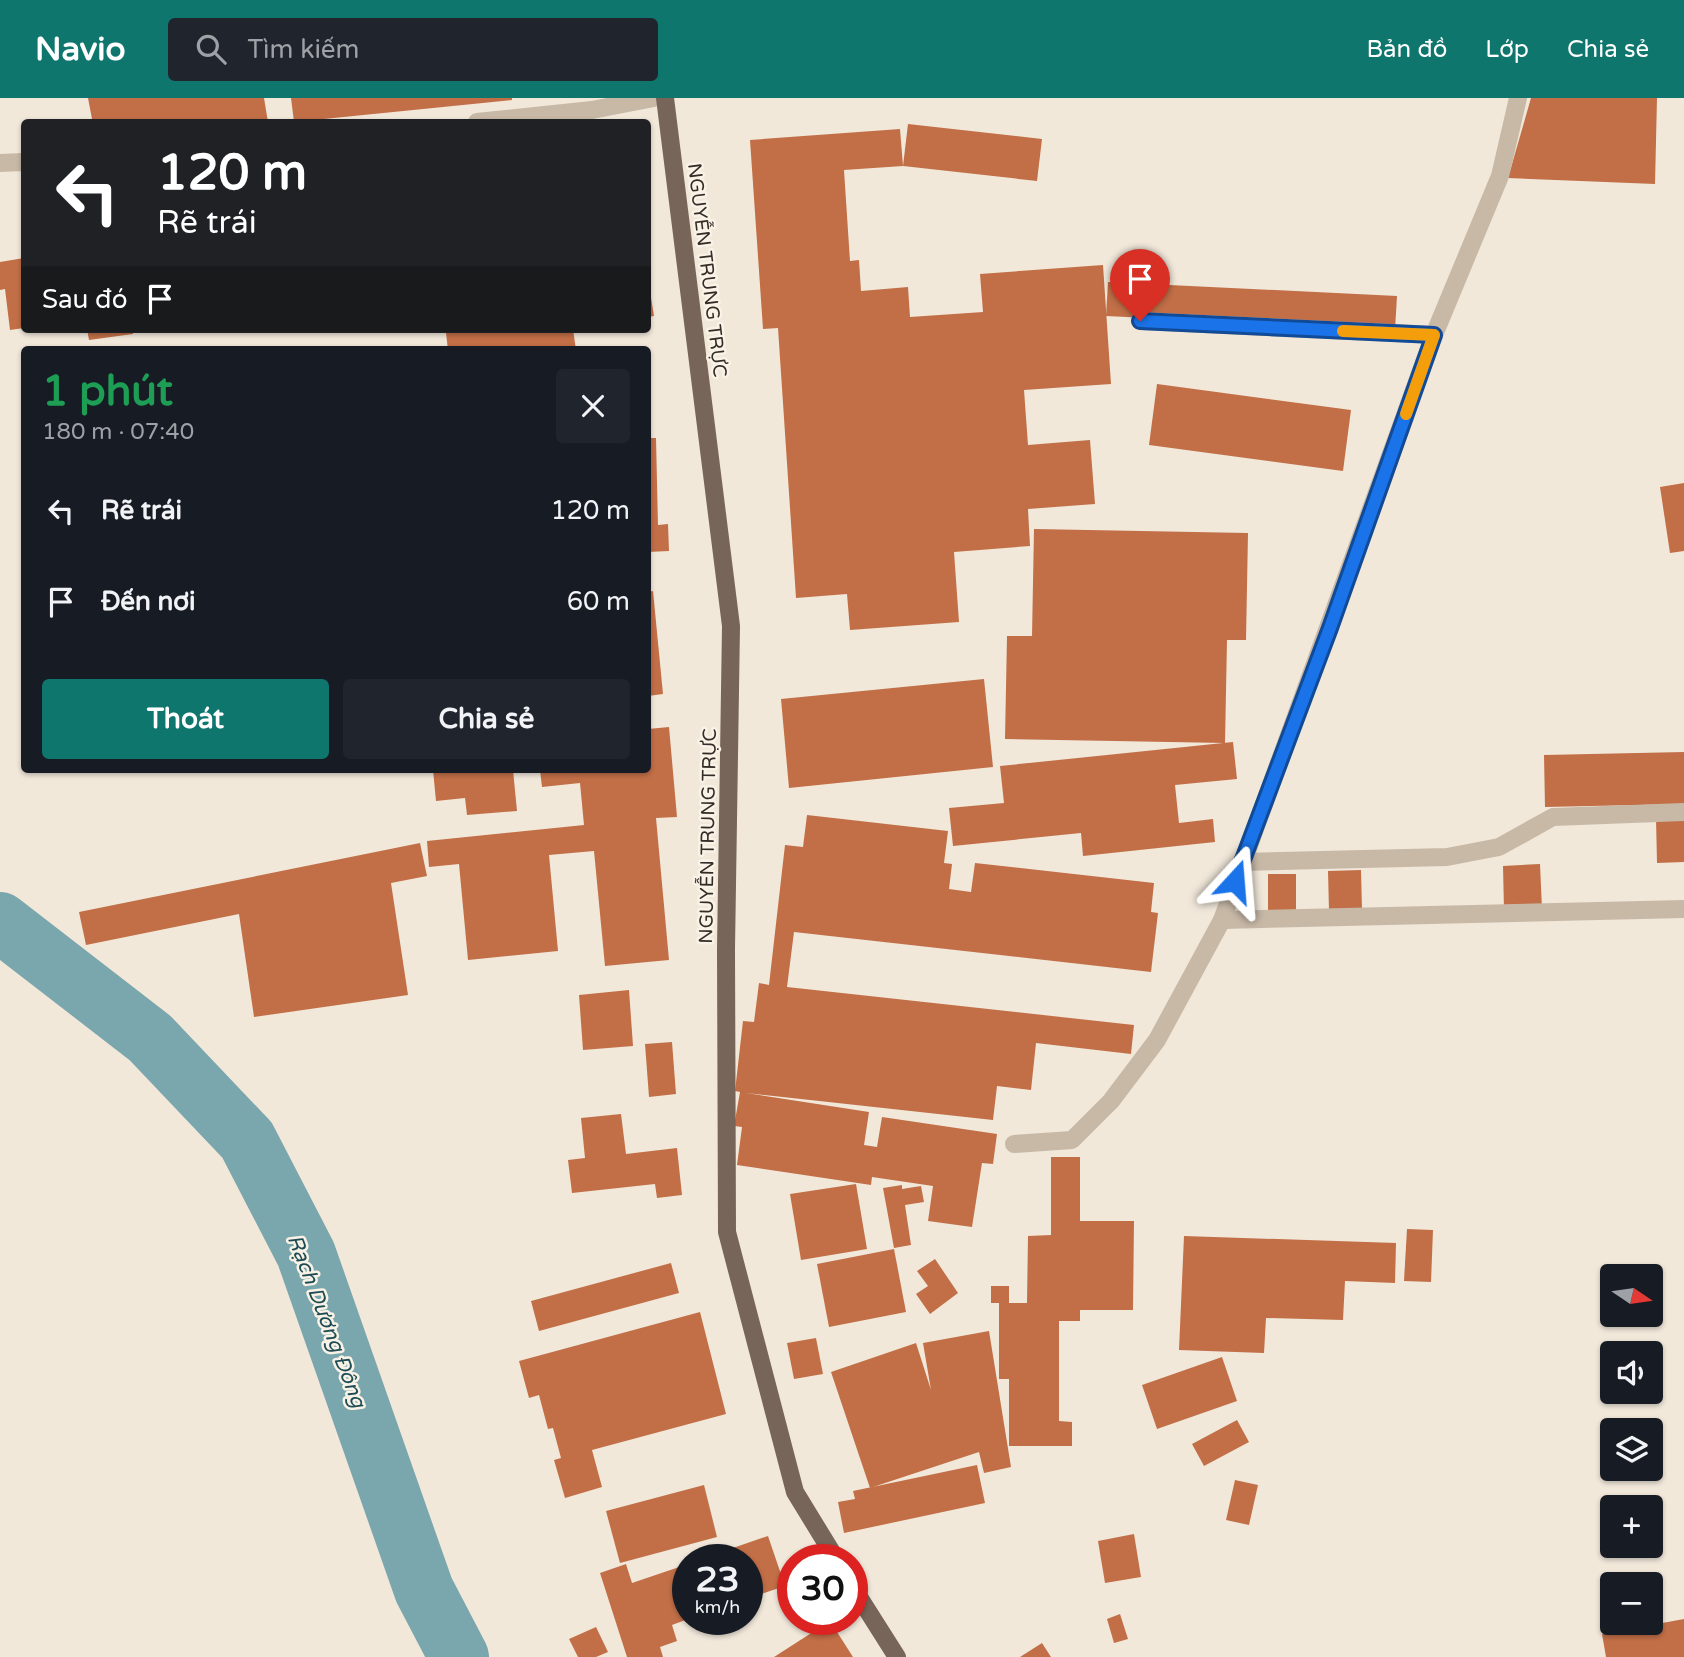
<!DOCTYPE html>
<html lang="vi">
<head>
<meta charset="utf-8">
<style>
	body { margin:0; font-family:"Varela Round",sans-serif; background:#20242c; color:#f1f3f6; height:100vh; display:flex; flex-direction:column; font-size:26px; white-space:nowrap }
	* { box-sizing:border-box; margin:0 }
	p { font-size:23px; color:#9ea1a6 }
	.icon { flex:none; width:38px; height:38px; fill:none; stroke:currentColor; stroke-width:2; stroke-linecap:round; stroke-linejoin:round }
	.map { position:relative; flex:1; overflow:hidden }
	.sheet { position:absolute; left:21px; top:248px; width:630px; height:427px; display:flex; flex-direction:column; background:#171b24; border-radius:7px; box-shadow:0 2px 5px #0004 }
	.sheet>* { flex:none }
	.top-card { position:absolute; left:21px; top:21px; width:630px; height:214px; border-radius:7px; box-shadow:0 2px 5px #0004; background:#202124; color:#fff; overflow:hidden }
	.needle { width:46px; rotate:103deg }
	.controls { position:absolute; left:1600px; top:1166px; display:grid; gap:14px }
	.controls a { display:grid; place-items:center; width:63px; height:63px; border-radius:7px; background:#171b24; box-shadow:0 2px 5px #0004; font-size:35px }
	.speed { position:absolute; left:672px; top:1446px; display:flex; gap:14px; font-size:35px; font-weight:700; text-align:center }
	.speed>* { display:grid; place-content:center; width:91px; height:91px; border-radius:50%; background:#171b24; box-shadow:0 2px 5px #0004; line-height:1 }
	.speed small { font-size:18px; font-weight:400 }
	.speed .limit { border:10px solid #d22; background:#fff; color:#111 }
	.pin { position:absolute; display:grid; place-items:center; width:60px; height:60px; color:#fff; margin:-72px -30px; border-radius:50% 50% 50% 0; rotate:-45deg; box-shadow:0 0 7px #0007 }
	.pin .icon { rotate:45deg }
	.me { position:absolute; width:77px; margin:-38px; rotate:19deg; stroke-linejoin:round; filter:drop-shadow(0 0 5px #0008) }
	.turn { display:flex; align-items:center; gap:24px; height:147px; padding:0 21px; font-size:32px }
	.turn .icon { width:91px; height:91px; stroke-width:2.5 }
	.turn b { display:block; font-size:49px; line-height:60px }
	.then { display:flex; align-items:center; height:66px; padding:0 21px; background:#0003; gap:14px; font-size:26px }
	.round { display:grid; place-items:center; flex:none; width:74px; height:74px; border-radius:7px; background:#20242c }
	.headline { display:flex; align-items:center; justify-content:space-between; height:119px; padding:0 21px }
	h1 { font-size:42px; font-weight:800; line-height:52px; color:#1e9e55 }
	.action { display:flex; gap:14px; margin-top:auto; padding:14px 21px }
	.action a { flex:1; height:80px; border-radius:7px; background:#0f766e; color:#fff; font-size:28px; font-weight:800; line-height:80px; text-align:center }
	.action a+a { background:#20242c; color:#f1f3f6 }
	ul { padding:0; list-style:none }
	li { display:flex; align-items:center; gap:21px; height:91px; padding:0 21px }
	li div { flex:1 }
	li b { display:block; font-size:26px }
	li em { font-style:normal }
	header { display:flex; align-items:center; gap:42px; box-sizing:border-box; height:98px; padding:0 35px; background:#0f766e; color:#fff }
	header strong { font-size:33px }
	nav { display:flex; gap:38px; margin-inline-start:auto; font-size:24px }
	.search { width:490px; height:63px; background:#20242c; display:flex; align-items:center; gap:18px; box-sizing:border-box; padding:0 24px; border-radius:7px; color:#9ea1a6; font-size:26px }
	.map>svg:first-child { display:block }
</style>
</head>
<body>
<header>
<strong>Navio</strong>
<div class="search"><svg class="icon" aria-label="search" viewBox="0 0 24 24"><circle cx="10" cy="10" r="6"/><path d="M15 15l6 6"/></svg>Tìm kiếm</div>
<nav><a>Bản đồ</a><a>Lớp</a><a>Chia sẻ</a></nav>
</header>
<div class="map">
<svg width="1684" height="1559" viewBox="0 0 1684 1559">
	<rect width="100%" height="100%" fill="#f1e8da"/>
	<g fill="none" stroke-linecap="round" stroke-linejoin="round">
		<polyline stroke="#7aa6ad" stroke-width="60" points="0,824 150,940 247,1042 306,1156 424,1492 459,1559"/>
	</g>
	<g fill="#c26f47">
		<polygon points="88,0 264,0 268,24 78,24 92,21"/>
		<polygon points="291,0 512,0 512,2 294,24"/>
		<polygon points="1531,0 1657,0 1655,86 1508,80"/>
		<polygon points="908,26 1042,41 1037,83 903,68"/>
		<polygon points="900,31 903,68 844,72 850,163 859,162 861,193 908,189 910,219 983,214 980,176 1103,167 1111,286 1024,292 1028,347 1090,342 1095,406 1028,411 1030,448 954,454 959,524 850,532 847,496 796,500 778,230 763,231 750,42"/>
		<polygon points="24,160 24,230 10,232 5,191 0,192 0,164"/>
		<polygon points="648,181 654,218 648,219"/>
		<polygon points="1108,184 1397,198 1395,232 1106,218"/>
		<polygon points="87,231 132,231 133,236 89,242"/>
		<polygon points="472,231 573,231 576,252 448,252 446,235"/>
		<polygon points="1157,286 1351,312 1343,373 1149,347"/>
		<polygon points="648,340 656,340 658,427 668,426 669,453 648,454"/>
		<polygon points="1684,385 1684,453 1670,455 1660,389"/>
		<polygon points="1034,431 1248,435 1246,542 1227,542 1225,645 1005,641 1007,538 1032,538"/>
		<polygon points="653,493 663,596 648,598 648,494"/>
		<polygon points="984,581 993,669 789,690 781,601"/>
		<polygon points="669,629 677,719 656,720 669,862 605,868 594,753 549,757 558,853 468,862 459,766 429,769 427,743 584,727 580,685 542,689 540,672 648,672 648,631"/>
		<polygon points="1233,644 1237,681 1175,687 1179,725 1213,721 1215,744 1083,758 1081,735 953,748 949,710 1004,705 1000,668"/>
		<polygon points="1684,654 1684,706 1545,709 1544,657"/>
		<polygon points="433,672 513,672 517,713 467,717 465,700 436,703"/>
		<polygon points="807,717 948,733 944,765 952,766 949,791 971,794 975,765 1154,785 1151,814 1158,815 1151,874 794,834 787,889 1134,927 1131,956 1036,945 1031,992 997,988 993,1022 746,995 869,1014 864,1047 877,1049 882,1019 997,1036 993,1066 982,1065 972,1129 928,1123 933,1088 872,1079 871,1087 737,1067 742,1029 734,1028 740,994 735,993 743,923 754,924 759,885 769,887 785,747 803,749"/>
		<polygon points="1656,720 1684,720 1684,764 1657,765"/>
		<polygon points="420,745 427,778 391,785 408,897 254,919 239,816 86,847 79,814"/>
		<polygon points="1540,766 1542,811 1504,812 1503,768"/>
		<polygon points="1361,772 1362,812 1329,813 1328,773"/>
		<rect x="1268" y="776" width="28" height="37"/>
		<polygon points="629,892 633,948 583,952 579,897"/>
		<polygon points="672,944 676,996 649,999 645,946"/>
		<polygon points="621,1016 626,1056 677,1050 682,1097 657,1100 655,1086 572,1095 568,1062 585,1060 581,1020"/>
		<polygon points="1051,1059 1080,1059 1080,1123 1134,1123 1133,1212 1080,1212 1080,1223 1059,1223 1059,1323 1072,1324 1072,1348 1009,1348 1009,1281 999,1281 999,1205 991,1205 991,1188 1009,1188 1009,1205 1027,1205 1028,1138 1051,1137"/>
		<polygon points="856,1086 867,1151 801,1162 790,1096"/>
		<polygon points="902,1087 902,1091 921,1088 924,1104 905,1107 911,1147 894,1150 883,1090"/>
		<polygon points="1407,1131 1433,1132 1431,1184 1404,1183"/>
		<polygon points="1184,1138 1396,1145 1395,1185 1345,1183 1343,1222 1266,1220 1264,1255 1179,1252"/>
		<polygon points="894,1151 906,1214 829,1229 817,1166"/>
		<polygon points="935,1161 958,1195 930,1216 916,1196 928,1188 917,1173"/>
		<polygon points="671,1165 679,1195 539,1233 531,1203"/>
		<polygon points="700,1214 726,1316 592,1352 602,1389 565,1400 554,1362 561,1360 553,1330 548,1331 539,1297 529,1300 519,1263"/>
		<polygon points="989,1233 1011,1369 984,1375 979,1354 870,1390 831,1274 916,1245 931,1292 923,1245"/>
		<polygon points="816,1240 823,1276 794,1281 787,1245"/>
		<polygon points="1222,1259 1237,1303 1157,1331 1142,1287"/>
		<polygon points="1237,1322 1249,1344 1204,1368 1192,1346"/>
		<polygon points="977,1367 985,1405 844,1435 838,1404 855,1401 853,1393"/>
		<polygon points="1235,1382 1258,1387 1249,1427 1226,1422"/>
		<polygon points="704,1387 717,1439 620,1465 606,1413"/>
		<polygon points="1134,1436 1141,1479 1105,1485 1098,1443"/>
		<polygon points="768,1438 785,1488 747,1501 747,1461 701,1461"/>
		<polygon points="626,1466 632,1485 688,1466 688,1521 672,1527 677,1543 660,1549 663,1559 627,1559 600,1475"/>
		<polygon points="1120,1516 1128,1541 1114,1545 1107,1521"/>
		<polygon points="1684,1521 1684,1559 1606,1559 1602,1536"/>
		<polygon points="830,1523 853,1559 774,1559"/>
		<polygon points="596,1529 608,1554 596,1559 578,1559 569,1541"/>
		<polygon points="1042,1545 1051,1559 1020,1559"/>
	</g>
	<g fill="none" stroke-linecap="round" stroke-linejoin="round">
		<g stroke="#c8b9a7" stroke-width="18">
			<polyline points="1140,223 1434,237"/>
			<polyline points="1241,764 1447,759 1499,749 1553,719 1684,714"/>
			<polyline points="1222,822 1684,811"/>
		</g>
		<g stroke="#c8b9a7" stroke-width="18">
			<polyline points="477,24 592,12 654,0"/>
			<polyline points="0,65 24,64"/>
			<polyline points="1014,1046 1072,1042 1111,1003 1157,942 1222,822 1434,237 1500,78 1518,0"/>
		</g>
		<g stroke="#766558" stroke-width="18">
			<polyline points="665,0 731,528 726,851 727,1134 795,1394 836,1461"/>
			<polyline points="852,1488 897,1559"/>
		</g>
	</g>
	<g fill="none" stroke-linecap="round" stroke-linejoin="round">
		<defs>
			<polyline id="route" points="1140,223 1434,237 1330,530 1235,783"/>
		</defs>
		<use href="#route" stroke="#114b97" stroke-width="18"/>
		<use href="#route" stroke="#1a73e8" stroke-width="12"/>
		<polyline stroke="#f59e0b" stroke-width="12" points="1343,233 1434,237 1406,316"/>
	</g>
	<g text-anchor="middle" stroke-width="5" stroke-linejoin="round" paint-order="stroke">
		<g font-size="19" fill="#352c27" stroke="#f9f2e6">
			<text transform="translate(708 172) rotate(83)" y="7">NGUYỄN TRUNG TRỰC</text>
			<text transform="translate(707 738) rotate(-89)" y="7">NGUYỄN TRUNG TRỰC</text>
		</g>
		<g font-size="21" font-style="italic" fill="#1e4c55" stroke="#f9f2e6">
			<text transform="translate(327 1223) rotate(69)" y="7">Rạch Dương Đông</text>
		</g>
	</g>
</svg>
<div class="controls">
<a><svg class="needle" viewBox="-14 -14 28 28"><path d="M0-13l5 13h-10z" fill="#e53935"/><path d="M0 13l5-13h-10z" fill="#9ea1a6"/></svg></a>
<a><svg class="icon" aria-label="sound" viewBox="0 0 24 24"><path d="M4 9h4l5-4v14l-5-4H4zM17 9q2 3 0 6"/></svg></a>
<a><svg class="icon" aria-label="layers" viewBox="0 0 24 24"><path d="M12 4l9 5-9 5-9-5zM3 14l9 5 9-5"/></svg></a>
<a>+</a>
<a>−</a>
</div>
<div class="speed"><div>23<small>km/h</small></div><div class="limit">30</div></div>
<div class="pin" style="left:1140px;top:223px;background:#d93025"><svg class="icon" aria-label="arrive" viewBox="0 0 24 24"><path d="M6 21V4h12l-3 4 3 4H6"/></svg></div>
<svg class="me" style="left:1235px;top:783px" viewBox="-20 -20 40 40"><path d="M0-17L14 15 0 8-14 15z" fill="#1a73e8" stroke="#fff" stroke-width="4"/></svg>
<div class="top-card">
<div class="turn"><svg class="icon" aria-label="left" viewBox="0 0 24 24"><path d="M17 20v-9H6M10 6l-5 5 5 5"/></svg><div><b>120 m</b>Rẽ trái</div></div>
<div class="then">Sau đó<svg class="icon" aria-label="arrive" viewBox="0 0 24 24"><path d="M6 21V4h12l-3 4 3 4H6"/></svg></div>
</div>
<section class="sheet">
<div class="headline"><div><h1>1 phút</h1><p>180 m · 07:40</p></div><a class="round"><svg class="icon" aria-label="close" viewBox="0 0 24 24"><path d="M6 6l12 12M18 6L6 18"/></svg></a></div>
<ul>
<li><svg class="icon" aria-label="left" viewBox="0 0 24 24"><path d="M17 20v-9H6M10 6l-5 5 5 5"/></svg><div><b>Rẽ trái</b></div><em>120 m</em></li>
<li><svg class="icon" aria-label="arrive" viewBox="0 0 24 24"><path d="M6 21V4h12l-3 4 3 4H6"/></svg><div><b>Đến nơi</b></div><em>60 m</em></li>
</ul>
<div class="action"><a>Thoát</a><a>Chia sẻ</a></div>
</section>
</div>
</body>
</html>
